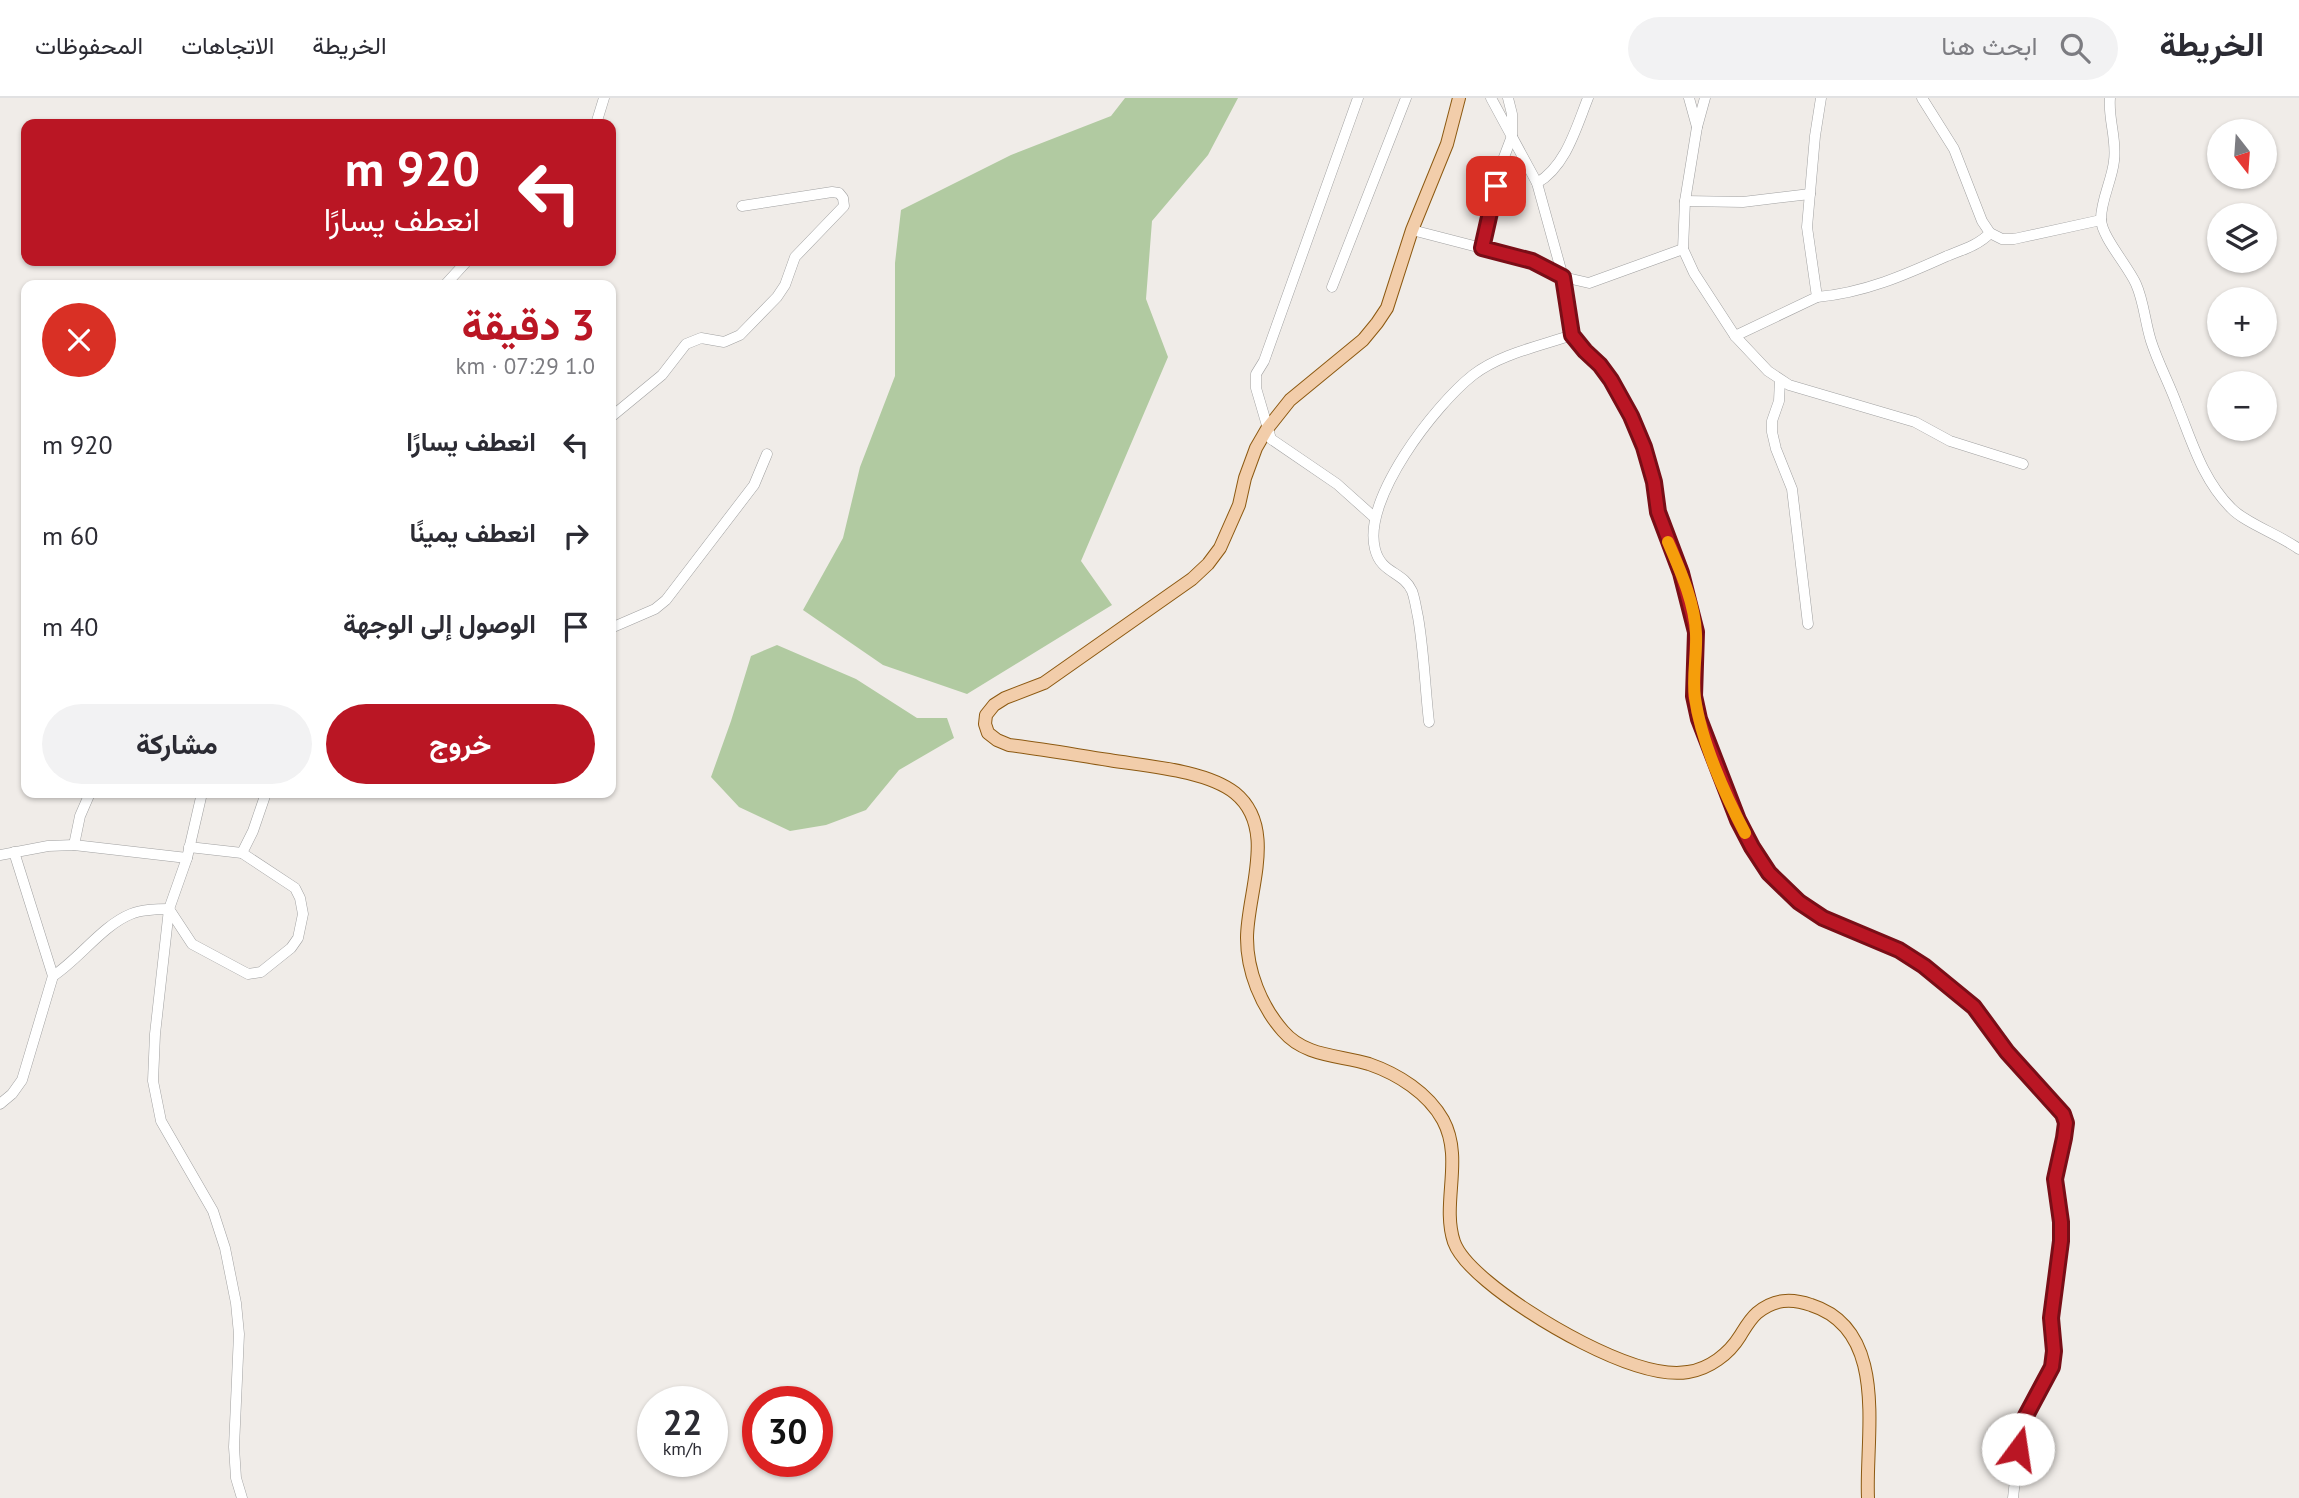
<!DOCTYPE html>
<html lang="ar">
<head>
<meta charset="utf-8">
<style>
	body { margin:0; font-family:"PT Sans",Vazirmatn,sans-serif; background:#f2f2f3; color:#2b2b33; direction:rtl; height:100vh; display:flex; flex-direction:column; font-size:26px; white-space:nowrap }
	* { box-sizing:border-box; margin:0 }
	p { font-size:23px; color:#7c7c81 }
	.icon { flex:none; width:38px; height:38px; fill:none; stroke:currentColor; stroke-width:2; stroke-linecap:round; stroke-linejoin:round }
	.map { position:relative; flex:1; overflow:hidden; direction:ltr }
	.sheet { position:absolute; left:21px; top:182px; width:595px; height:518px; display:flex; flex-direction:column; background:#fff; border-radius:14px; box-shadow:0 2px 5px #0004; direction:rtl }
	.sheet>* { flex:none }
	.top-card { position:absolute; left:21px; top:21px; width:595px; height:147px; border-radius:14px; box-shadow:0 2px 5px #0004; direction:rtl; background:#ba1624; color:#fff; overflow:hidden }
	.needle { width:46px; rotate:163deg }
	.controls { position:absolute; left:2207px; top:21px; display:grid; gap:14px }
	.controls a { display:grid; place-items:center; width:70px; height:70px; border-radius:50%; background:#fff; box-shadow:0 2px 5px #0004; font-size:35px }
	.speed { position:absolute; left:637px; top:1288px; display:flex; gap:14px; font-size:35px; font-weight:700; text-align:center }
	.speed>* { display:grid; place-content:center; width:91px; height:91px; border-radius:50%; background:#fff; box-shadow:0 2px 5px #0004; line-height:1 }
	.speed small { font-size:18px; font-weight:400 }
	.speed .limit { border:10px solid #d22; background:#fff; color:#111 }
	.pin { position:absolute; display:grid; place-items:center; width:60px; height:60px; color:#fff; margin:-30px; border-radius:14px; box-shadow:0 4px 10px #0006 }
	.me { position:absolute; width:77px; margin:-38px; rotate:14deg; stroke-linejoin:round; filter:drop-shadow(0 0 5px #0008) }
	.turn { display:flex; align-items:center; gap:24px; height:147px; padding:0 21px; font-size:32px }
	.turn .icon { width:91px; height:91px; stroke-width:2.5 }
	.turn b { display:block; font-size:49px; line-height:60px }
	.round { display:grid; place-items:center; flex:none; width:74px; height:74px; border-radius:37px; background:#f2f2f3 }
	.head { display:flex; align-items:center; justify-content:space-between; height:119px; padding:0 21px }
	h1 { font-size:42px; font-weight:700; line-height:52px; color:#ba1624 }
	.cta { display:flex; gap:14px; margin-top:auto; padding:14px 21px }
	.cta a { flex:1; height:80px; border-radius:42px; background:#ba1624; color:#fff; font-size:28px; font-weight:700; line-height:80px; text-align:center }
	.cta a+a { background:#f2f2f3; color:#2b2b33 }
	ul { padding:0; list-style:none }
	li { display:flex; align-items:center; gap:21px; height:91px; padding:0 21px }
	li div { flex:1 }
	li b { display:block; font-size:26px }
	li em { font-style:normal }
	header { display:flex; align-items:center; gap:42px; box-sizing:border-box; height:98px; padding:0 35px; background:#fff; border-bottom:2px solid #e1e1e2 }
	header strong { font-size:33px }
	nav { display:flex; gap:38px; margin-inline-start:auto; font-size:24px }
	.search { width:490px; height:63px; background:#f2f2f3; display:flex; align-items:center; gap:18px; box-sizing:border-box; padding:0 24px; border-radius:38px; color:#7c7c81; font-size:26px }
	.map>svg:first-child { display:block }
</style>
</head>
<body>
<header>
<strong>الخريطة</strong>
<div class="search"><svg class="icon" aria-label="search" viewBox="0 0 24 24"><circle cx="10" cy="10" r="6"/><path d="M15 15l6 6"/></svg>ابحث هنا</div>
<nav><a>الخريطة</a><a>الاتجاهات</a><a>المحفوظات</a></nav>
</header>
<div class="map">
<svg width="2299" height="1400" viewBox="0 0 2299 1400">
	<rect width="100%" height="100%" fill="#f0ece8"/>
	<g fill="#b1caa1">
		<polygon points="1125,0 1238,0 1208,57 1152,123 1146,201 1168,259 1081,463 1112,507 967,596 883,567 803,512 843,440 860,369 895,278 895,165 901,112 1011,57 1111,18"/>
		<polygon points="777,547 856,581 917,620 947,620 954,640 899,672 866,712 826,727 790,733 739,709 711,679 731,623 751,558"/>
	</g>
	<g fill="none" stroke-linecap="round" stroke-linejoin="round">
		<defs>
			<g id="minor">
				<polyline points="1358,0 1264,263 1256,276 1256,290 1271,341 1337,386 1375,420"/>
				<polyline points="1491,0 1537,85 1563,179 1572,237 1585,253 1600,267 1611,282 1631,318 1644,349 1654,384 1658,414 1681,475 1696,534 1694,598 1699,621 1714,664 1751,749 1769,775 1799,804 1823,820 1899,852 1924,868 1974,909 2007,954 2063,1016 2065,1025 2064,1040 2055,1081 2061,1124 2061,1143 2051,1220 2054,1253 2052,1269 2021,1327 2013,1400"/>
				<polyline points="1689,0 1697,29"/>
				<polyline points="1705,0 1697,29 1685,103 1683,151 1694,175 1735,238 1768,273 1789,287 1915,324 1950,343 2023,366"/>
				<polyline points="1922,0 1954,51 1982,123 1990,135 2002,141 2014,141 2101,122"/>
				<path d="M2110,0C2108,21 2117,41 2114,63C2112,82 2101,102 2101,121C2101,138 2128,168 2136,186C2144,204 2145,224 2151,243C2158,265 2169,285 2177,307C2192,343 2202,381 2231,410C2245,425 2280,437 2299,451"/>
				<polyline points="596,26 604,0"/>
				<path d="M1537,85C1566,68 1576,30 1588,0"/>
				<polyline points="1685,103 1743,104 1810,96"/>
				<polyline points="1412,132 1532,163 1563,179 1589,185 1683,151"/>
				<polyline points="1482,150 1501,67 1512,38 1512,16 1508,0"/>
				<polyline points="445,187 467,163"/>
				<polyline points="1332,189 1406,0"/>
				<path d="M1817,199C1864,195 1905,177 1947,158C1962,152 1979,147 1990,135"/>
				<polyline points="1735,238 1817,199 1807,129 1815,38 1821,0"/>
				<polyline points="1780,282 1779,303 1772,323 1772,334 1776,351 1792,391 1808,526"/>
				<polyline points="611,319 662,277 686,246 701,240 724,244 740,237 777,199 785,187 795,159 844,108 843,100 839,95 832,94 742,108"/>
				<polyline points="611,530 655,511 666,502 754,387 767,356"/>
				<path d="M1429,624C1425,589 1424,554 1418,519C1416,510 1415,501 1412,493C1403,473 1381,476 1375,451C1362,401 1435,307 1473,277C1500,256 1540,248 1572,237"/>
				<polyline points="202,695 187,760 169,811 155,936 153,983 161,1023 213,1113 225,1150 236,1205 239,1236 234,1349 236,1380 242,1400"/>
				<polyline points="74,747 80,718 90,695"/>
				<polyline points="14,754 53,878"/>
				<polyline points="242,755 253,733 266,695"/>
				<polyline points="0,757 48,748 74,747 187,760"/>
				<path d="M0,1006L12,996L22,982L53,878C79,861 103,827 131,816C143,811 157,811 169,811L192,846L248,876L261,874L291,850L298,840L303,816L300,800L295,790L242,755L189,749"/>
			</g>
			<path id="major" d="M1459,0L1447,46L1412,132L1387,210L1377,225L1363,242L1290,302L1267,331L1256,350L1245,380L1239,407L1220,450L1208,466L1192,481L1044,585L1005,600L994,607L986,617L985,626L988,635L997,642L1009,647C1042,651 1076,657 1109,662C1145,668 1206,672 1235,695C1278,730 1247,795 1247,840C1247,873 1261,908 1283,933C1305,959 1340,957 1369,966C1398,976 1428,995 1443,1022C1464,1061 1441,1105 1454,1144C1459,1158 1475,1173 1487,1183C1527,1217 1635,1283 1688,1274C1709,1271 1729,1256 1740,1238C1745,1230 1750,1221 1757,1215C1774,1201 1791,1200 1811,1207C1890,1232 1865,1338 1868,1400"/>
		</defs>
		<use href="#minor" stroke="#a1a1a1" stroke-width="11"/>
		<use href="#major" stroke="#8c5911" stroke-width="14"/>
		<use href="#minor" stroke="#fff" stroke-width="10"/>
		<use href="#major" stroke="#f2cdaa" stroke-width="12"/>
	</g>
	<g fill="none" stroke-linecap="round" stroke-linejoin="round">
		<defs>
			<polyline id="route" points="1496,88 1482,150 1532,163 1563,179 1572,237 1585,253 1600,267 1611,282 1631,318 1644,349 1654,384 1658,414 1681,475 1696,534 1694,598 1699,621 1738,722 1752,749 1769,775 1799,804 1823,820 1899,852 1924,868 1974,909 2007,954 2063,1016 2066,1025 2064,1040 2055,1081 2061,1124 2061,1143 2051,1220 2054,1253 2052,1269 2021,1327 2018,1351"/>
		</defs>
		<use href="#route" stroke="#790e17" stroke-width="18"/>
		<use href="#route" stroke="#ba1624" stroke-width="12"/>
		<path stroke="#f59e0b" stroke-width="12" d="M1668,444C1680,472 1695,505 1696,536C1697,557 1692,579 1695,600C1701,643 1725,697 1745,735"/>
	</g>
</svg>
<div class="controls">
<a><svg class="needle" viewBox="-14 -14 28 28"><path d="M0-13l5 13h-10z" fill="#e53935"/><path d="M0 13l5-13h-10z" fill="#7c7c81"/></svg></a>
<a><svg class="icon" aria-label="layers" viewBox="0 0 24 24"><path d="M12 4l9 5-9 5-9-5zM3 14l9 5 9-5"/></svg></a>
<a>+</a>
<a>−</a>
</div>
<div class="speed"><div>22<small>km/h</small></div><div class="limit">30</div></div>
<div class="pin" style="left:1496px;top:88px;background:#d93025"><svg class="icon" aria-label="arrive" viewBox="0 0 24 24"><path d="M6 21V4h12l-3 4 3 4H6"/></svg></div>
<svg class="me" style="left:2018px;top:1351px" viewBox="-20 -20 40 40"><circle r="19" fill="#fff"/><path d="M0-13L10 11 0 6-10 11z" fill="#ba1624"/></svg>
<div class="top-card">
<div class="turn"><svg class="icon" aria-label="left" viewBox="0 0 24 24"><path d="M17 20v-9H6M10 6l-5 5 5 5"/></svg><div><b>920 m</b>انعطف يسارًا</div></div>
</div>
<section class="sheet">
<div class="head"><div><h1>3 دقيقة</h1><p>1.0 km · 07:29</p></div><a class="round" style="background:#d93025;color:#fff"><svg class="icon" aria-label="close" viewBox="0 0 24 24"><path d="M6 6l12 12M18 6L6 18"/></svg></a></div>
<ul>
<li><svg class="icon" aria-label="left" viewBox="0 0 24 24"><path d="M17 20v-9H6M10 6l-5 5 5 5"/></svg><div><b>انعطف يسارًا</b></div><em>920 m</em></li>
<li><svg class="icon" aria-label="right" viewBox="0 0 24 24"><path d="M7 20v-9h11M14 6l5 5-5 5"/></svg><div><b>انعطف يمينًا</b></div><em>60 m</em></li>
<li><svg class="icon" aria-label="arrive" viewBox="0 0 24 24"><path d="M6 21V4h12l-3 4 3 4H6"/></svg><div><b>الوصول إلى الوجهة</b></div><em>40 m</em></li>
</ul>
<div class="cta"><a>خروج</a><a>مشاركة</a></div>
</section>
</div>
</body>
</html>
